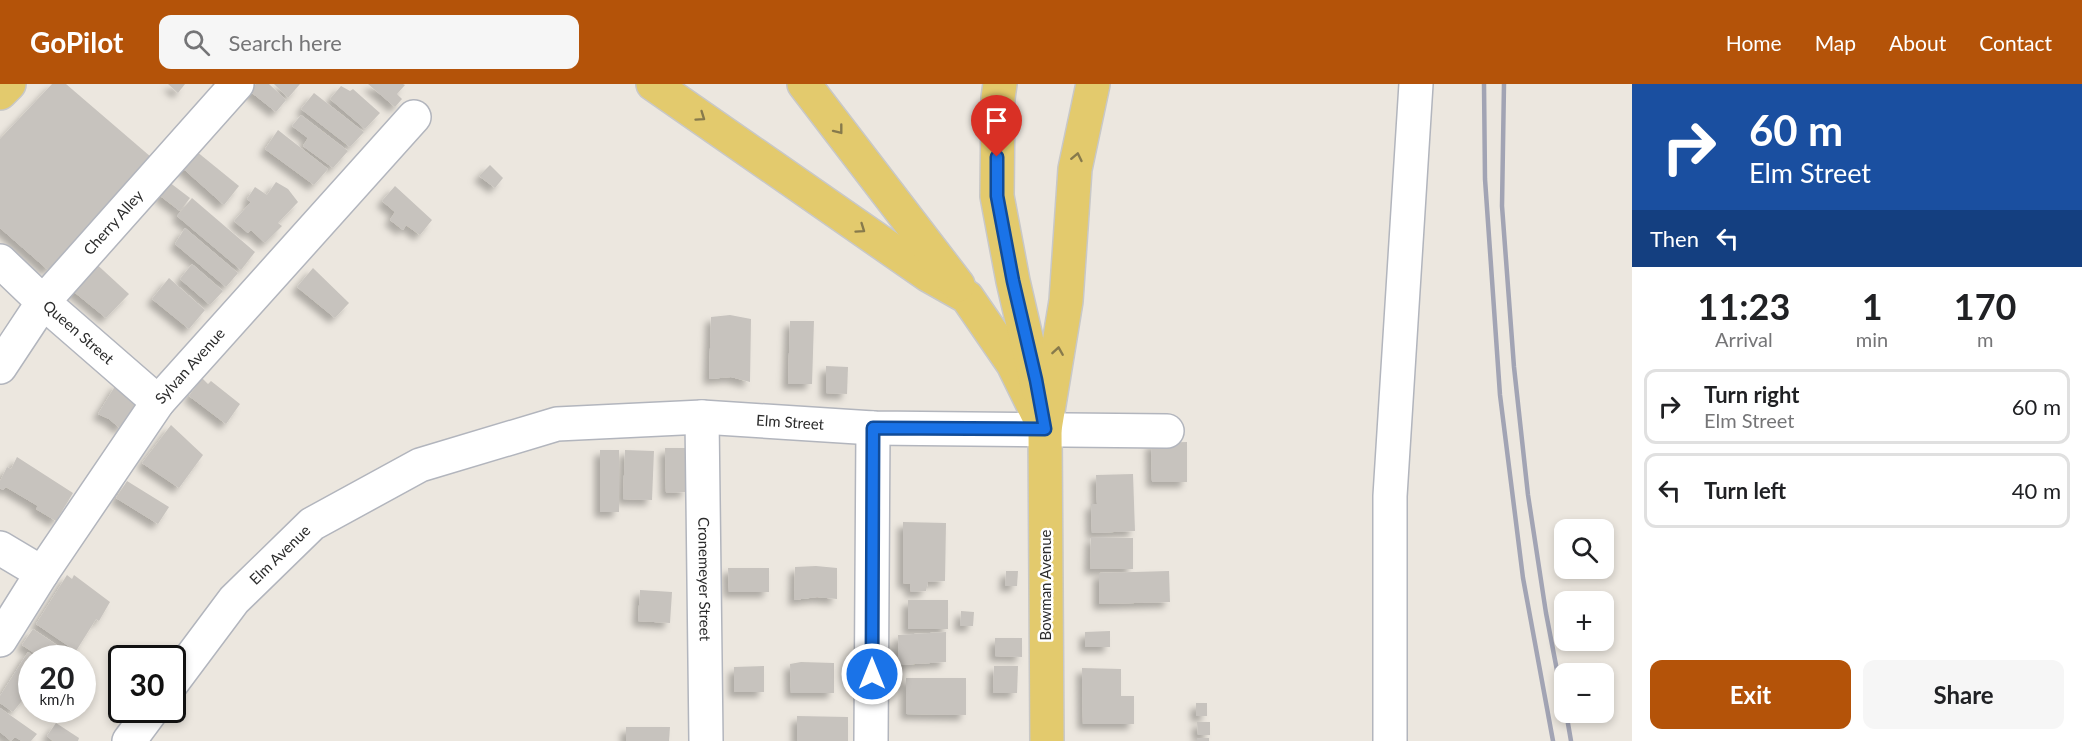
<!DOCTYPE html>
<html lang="en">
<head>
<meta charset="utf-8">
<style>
	body { margin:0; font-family:Lato,sans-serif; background:#f6f6f6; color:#202124; height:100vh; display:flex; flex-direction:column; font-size:22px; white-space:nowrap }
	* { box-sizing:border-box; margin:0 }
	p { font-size:20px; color:#757577 }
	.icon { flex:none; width:33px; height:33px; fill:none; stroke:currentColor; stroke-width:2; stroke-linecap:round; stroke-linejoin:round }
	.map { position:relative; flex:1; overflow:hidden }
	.side { display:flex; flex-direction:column; background:#fff; width:450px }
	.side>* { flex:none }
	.hud { background:#1a4fa0; color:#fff; overflow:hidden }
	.tools { position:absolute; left:1554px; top:435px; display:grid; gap:12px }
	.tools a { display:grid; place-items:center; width:60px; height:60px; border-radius:12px; background:#fff; box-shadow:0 3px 9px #0003; font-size:30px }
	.speed { position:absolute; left:18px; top:561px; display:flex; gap:12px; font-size:30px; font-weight:700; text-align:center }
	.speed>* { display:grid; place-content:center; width:78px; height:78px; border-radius:50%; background:#fff; box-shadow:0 3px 9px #0003; line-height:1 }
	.speed small { font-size:15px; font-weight:400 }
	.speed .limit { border:3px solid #111; border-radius:9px; background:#fff; color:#111 }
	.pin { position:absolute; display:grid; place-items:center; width:51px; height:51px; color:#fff; margin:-62px -26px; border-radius:50% 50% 50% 0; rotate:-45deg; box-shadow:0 0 6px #0007 }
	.pin .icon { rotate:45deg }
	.me { position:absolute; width:66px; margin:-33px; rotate:0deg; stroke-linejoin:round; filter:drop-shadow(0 0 4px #0008) }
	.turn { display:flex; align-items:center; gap:21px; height:126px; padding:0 18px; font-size:27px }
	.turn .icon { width:78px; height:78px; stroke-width:2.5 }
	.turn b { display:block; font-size:42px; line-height:51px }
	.then { display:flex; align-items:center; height:57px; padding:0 18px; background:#0003; gap:12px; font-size:22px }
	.eta { display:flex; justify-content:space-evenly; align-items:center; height:102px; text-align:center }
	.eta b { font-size:36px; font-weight:700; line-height:42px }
	.cta { display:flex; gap:12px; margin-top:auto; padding:12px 18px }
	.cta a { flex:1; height:69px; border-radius:12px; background:#b45309; color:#fff; font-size:24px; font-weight:700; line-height:69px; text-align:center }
	.cta a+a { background:#f6f6f6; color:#202124 }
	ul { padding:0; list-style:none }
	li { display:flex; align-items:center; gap:18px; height:75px; margin:0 12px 9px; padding:0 6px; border:3px solid #e0e0e0; border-radius:12px }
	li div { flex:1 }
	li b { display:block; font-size:22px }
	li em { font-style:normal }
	header { display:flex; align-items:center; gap:36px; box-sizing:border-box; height:84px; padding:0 30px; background:#b45309; color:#fff }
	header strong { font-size:28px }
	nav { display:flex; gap:33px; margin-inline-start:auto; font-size:21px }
	.search { width:420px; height:54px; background:#f6f6f6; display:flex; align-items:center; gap:15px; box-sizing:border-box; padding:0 21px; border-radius:12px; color:#757577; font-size:22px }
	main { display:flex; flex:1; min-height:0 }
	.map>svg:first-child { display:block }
</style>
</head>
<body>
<header>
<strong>GoPilot</strong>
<div class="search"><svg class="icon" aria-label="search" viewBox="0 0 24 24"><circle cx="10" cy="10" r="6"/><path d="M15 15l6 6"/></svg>Search here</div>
<nav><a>Home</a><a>Map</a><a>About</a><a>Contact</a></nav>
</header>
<main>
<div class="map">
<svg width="1632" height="657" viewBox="0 0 1632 657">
	<defs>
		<filter id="shadow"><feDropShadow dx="-5.5" dy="5.5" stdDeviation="3" flood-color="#0004"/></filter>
	</defs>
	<rect width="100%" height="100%" fill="#ece7df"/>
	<g fill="#c7c3be" filter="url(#shadow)">
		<polygon points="52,0 66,0 151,73 48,186 0,144 0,55"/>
		<polygon points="168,0 185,0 178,9"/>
		<polygon points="256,0 269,0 286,16 276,28 247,5"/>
		<polygon points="274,0 300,0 288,14"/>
		<polygon points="368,0 403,0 405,1 397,10 402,15 395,23"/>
		<polygon points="341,2 350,7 353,5 380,29 365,45 330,15"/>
		<polygon points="314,9 364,48 350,63 301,25"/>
		<polygon points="301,31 348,67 333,84 303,62 308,54 292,42"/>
		<polygon points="278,46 328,85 314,101 265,65"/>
		<polygon points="191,63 239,102 224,121 178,80"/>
		<polygon points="490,81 503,94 495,104 479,92"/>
		<polygon points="169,98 190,114 180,127 159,111"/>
		<polygon points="276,98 288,105 298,118 278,139 282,142 265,159 251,146 248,149 234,137 251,118 247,115 255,103 267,111"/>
		<polygon points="395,102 432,136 420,151 406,141 403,146 390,136 395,128 382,117"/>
		<polygon points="192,114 255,168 241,186 177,132"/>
		<polygon points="185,144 238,189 226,203 175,160"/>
		<polygon points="92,176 129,210 106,234 68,203"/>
		<polygon points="192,180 223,207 210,221 180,195"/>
		<polygon points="313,184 349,219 335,234 297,203"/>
		<polygon points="169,194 205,226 189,245 152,215"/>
		<polygon points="730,231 751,235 750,298 731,293 709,295 711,233"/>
		<polygon points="790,237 814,237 812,300 788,300"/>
		<polygon points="826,282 848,283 847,310 826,309"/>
		<polygon points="202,294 208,300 211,297 240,320 226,340 189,312"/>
		<polygon points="117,299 140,312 121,345 109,335 98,330"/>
		<polygon points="171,341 203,371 179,404 142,379"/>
		<polygon points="1187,358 1187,398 1152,398 1151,359"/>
		<polygon points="665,364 686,364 687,408 666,409"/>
		<rect x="600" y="366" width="19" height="62"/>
		<polygon points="625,366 654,367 652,416 623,415"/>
		<polygon points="17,373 73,409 56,437 36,425 38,422 6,403 3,406 0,404 0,397 7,383 11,385"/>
		<polygon points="1133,390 1135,447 1092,449 1091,420 1097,420 1096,391"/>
		<polygon points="127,397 169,423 158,440 116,414"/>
		<polygon points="903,438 946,439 945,497 928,498 926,507 911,508 910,500 903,499"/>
		<polygon points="1091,453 1133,454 1133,485 1090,485"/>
		<polygon points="816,482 837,484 837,515 817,513 794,516 795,483"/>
		<polygon points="728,484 769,484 769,508 729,508"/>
		<polygon points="1006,487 1018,487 1017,502 1005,502"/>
		<polygon points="1169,487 1170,518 1099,520 1099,489"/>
		<polygon points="67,491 72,495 74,491 110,518 99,537 96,535 76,567 36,540"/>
		<polygon points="640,506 672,508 670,539 638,537"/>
		<rect x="908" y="516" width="40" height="29"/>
		<polygon points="961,527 974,528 973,542 960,542"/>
		<polygon points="33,545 76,574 42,574 22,561"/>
		<polygon points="1110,547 1110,563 1085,563 1085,548"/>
		<polygon points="946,548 946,578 899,581 898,551"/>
		<polygon points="995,554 1022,554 1022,573 995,572"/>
		<polygon points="28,568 37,574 32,574 32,604 13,628 0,619 0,612"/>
		<polygon points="801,578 834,579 834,609 791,609 790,580"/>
		<polygon points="764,582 764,608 734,608 734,583"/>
		<polygon points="994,582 1018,582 1017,609 993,609"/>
		<polygon points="1082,584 1121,585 1121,612 1134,612 1134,640 1083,640"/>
		<polygon points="906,594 966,594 966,631 906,630"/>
		<rect x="1196" y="619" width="11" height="13"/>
		<polygon points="0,624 37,650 31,657 22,657 15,653 11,657 0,648"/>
		<polygon points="797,632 848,633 848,657 797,657"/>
		<polygon points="1197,638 1210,638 1210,651 1198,651"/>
		<polygon points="56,639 79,654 78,657 53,657 47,652"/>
		<polygon points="626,643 670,643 669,657 626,657"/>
		<rect x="1197" y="654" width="12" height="3"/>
	</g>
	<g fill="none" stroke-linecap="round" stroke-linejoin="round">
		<defs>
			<g id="minor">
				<path id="s1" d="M0,177L43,218L158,318"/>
				<path id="s2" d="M0,283L43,218L237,0"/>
				<path id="s3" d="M702,333L706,657"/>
				<polyline points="0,464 42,489"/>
				<path id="s4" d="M0,556L42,489L158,318L414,33"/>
				<path id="s5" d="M172,599L234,516L312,440L420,381L557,340L702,333L873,344L1167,347"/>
				<polyline points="129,657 152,626"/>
				<polyline points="871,657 873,344"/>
				<polyline points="1390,657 1390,412 1416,0"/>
			</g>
			<g id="major">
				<polyline points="653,0 928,191 967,213 1013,280 1045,345"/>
				<polyline points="804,0 958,201"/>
				<polyline points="1000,0 998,14 997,112 1013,197 1038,305"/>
				<polyline points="0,9 9,0"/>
				<polyline points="1047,657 1045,345 1066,217 1075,85 1093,0"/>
			</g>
		</defs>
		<use href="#minor" stroke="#b2b5bd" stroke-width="36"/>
		<use href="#major" stroke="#c8c8c8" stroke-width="36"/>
		<use href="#minor" stroke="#fff" stroke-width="33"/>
		<use href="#major" stroke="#e3ca6d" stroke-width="33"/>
		<g stroke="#a2a4b4" stroke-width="4.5">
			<polyline points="1484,0 1485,95 1500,311 1523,494 1553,657"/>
			<polyline points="1504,0 1502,122 1514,283 1528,411 1546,529 1564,623"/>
			<polyline points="1566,628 1571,657"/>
		</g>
	</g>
	<defs><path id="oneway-chevron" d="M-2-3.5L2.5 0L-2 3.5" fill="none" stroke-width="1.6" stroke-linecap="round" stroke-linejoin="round" transform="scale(1.5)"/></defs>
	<g stroke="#877a4c">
		<use href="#oneway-chevron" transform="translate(701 33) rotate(35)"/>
		<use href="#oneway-chevron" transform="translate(839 46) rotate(52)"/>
		<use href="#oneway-chevron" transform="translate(1077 73) rotate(-78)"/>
		<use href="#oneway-chevron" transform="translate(861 145) rotate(35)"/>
		<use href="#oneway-chevron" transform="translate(1058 267) rotate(-81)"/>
	</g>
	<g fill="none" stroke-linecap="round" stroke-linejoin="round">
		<defs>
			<polyline id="route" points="872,590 873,344 1045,345 1036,296 1013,197 997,112 997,73"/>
		</defs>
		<use href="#route" stroke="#114b97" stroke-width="15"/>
		<use href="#route" stroke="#1a73e8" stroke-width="10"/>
	</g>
	<g text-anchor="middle" stroke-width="5" stroke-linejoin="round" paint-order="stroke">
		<g font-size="15" fill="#2b2b2b" stroke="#fff">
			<text dy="5" stroke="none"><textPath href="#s2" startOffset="184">Cherry Alley</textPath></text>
			<text dy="5" stroke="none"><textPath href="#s1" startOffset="106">Queen Street</textPath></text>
			<text dy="5" stroke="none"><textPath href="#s4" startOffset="334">Sylvan Avenue</textPath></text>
			<text dy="5" stroke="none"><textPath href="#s5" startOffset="712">Elm Street</textPath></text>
			<text dy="5" stroke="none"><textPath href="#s5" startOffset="168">Elm Avenue</textPath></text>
			<text dy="5" stroke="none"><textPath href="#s3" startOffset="162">Cronemeyer Street</textPath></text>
			<text transform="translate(1046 501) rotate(-90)" y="5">Bowman Avenue</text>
		</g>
	</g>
</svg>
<div class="tools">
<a><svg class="icon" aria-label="search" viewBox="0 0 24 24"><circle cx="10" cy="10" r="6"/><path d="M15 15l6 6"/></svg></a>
<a>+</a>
<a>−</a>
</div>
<div class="speed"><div>20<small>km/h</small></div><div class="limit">30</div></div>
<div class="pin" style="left:997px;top:73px;background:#d93025"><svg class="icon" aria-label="arrive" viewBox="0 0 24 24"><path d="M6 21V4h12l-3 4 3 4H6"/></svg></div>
<svg class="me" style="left:872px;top:590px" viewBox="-20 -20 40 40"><circle r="17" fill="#1a73e8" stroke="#fff" stroke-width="3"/><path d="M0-11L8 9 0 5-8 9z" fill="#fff"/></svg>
</div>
<section class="side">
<div class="hud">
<div class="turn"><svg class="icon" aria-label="right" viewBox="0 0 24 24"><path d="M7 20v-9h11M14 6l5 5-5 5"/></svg><div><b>60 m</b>Elm Street</div></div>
<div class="then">Then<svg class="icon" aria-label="left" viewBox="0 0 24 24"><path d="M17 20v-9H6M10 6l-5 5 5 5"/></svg></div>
</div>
<div class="eta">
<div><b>11:23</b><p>Arrival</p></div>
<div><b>1</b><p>min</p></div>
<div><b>170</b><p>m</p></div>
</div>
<ul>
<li><svg class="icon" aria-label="right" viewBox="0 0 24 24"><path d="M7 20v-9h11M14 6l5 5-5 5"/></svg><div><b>Turn right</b><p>Elm Street</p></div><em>60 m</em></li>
<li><svg class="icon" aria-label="left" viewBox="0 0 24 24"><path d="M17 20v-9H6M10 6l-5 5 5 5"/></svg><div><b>Turn left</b></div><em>40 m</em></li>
</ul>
<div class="cta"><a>Exit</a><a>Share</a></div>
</section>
</main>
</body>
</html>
